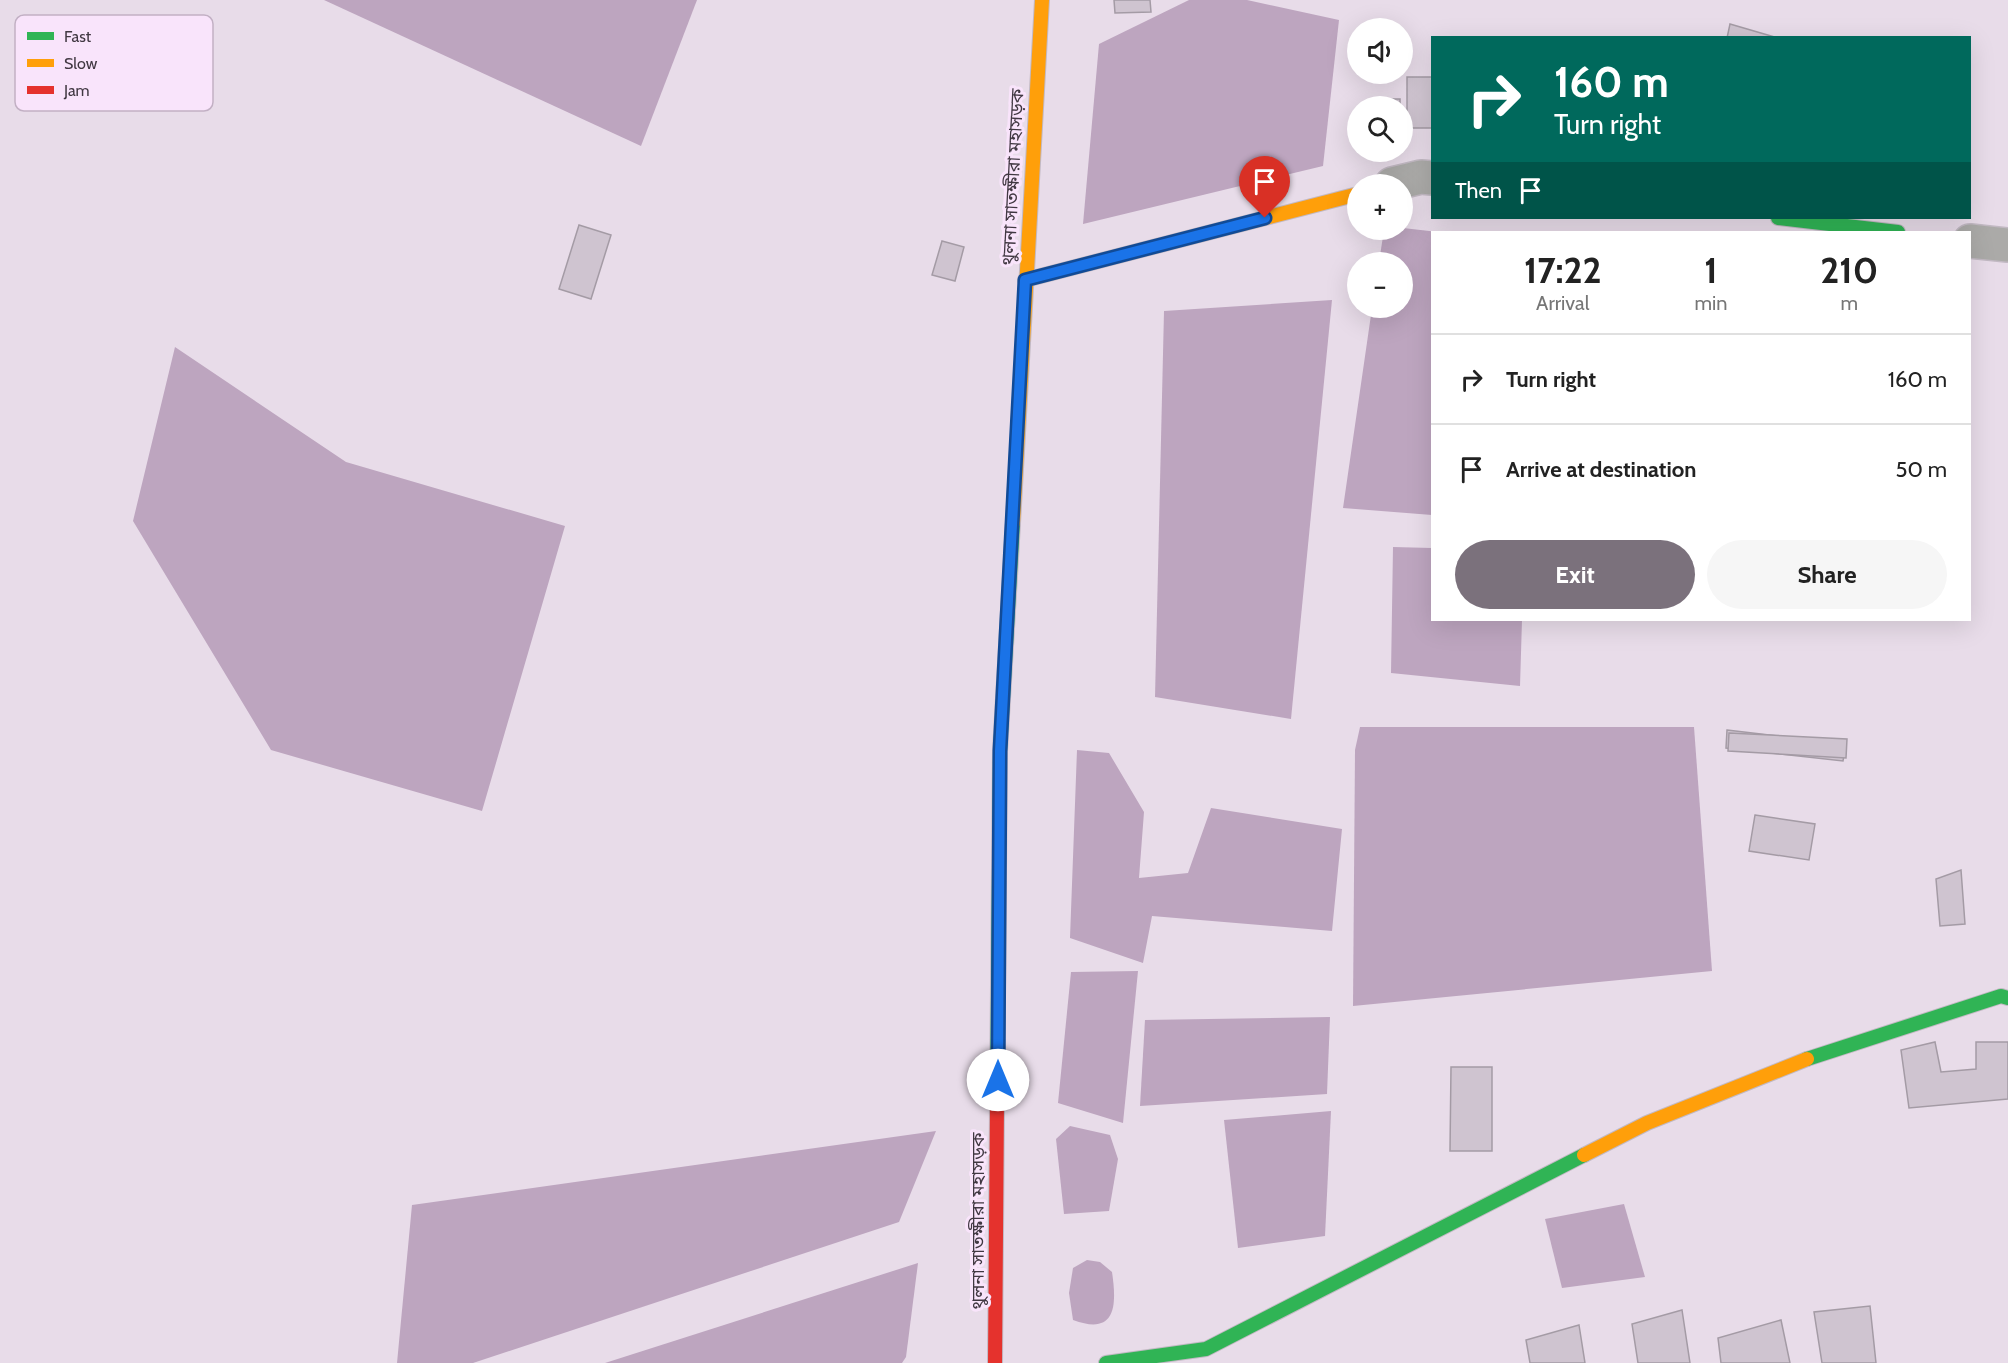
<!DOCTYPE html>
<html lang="en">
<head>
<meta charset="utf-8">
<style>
	body { margin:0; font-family:Cabin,"Noto Sans Bengali",sans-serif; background:#f6f6f6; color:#222; height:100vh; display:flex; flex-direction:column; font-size:22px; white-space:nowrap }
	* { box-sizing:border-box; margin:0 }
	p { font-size:20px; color:#767676 }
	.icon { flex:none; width:33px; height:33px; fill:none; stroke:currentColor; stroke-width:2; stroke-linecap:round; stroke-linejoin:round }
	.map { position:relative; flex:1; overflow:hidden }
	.drawer { position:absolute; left:1431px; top:231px; width:540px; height:390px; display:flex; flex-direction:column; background:#fff; border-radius:0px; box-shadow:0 6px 24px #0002 }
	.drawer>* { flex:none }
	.hud { position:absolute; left:1431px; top:36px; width:540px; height:183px; border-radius:0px; box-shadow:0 6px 24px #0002; background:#00695c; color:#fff; overflow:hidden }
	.tools { position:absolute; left:1347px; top:18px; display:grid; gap:12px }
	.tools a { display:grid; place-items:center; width:66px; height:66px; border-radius:50%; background:#fff; box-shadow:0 6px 24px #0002; font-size:30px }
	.pin { position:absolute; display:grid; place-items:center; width:51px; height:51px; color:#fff; margin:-62px -26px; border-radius:50% 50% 50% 0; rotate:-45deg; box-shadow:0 0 6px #0007 }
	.pin .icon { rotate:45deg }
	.me { position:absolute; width:66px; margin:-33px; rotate:0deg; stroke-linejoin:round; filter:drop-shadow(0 0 4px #0008) }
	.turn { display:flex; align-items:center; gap:21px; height:126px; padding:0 24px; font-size:27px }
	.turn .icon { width:78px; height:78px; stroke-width:2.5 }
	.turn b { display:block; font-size:42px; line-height:51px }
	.then { display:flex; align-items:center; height:57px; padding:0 24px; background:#0003; gap:12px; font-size:22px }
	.eta { display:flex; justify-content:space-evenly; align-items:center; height:102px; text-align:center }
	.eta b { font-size:36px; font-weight:800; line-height:42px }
	.cta { display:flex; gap:12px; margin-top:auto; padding:12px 24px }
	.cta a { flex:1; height:69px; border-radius:36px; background:#7b717c; color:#fff; font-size:24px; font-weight:800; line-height:69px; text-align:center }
	.cta a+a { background:#f6f6f6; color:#222 }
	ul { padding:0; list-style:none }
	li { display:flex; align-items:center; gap:18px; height:90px; padding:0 24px; border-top:2px solid #e0e0e0 }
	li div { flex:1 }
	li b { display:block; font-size:22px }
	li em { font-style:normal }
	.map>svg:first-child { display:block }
</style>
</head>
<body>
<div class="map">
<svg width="2008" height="1363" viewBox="0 0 2008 1363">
	<rect width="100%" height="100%" fill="#e8dce9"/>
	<g fill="#bda5bf">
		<polygon points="324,0 697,0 641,146"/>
		<polygon points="1189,0 1247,0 1339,20 1323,166 1083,224 1099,44"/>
		<polygon points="1403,228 1438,232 1432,232 1432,515 1343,508 1372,308 1402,308 1402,262 1379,262 1384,230"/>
		<polygon points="1332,300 1291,719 1155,697 1164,311"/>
		<polygon points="175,347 346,462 565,526 482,811 271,750 133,521"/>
		<polygon points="1393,547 1432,548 1432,620 1522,620 1520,686 1391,673"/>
		<polygon points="1360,727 1694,727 1712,971 1353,1006 1355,750"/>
		<polygon points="1077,750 1109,753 1144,812 1139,878 1188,873 1211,808 1342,829 1332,931 1152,916 1143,963 1070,938"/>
		<polygon points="1138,971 1123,1123 1058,1103 1071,972"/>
		<polygon points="1330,1017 1327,1094 1140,1106 1145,1020"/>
		<polygon points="1331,1111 1325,1236 1238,1248 1224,1120"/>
		<polygon points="1070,1126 1110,1135 1118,1159 1109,1211 1064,1214 1056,1139"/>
		<polygon points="936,1131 899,1222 473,1363 397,1363 412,1205"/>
		<polygon points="1624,1204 1645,1277 1562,1288 1545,1219"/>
		<path d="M1087,1260L1100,1262L1112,1272C1117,1306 1116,1336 1073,1320L1069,1293L1073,1268Z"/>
		<polygon points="918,1263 906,1357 902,1363 605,1363"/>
	</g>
	<g fill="#cfc4d0" stroke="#a49ba5" stroke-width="1.5">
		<polygon points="1114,0 1150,0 1151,12 1115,13"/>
		<polygon points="1730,24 1778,38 1727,38"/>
		<rect x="1407" y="77" width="25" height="51"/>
		<rect x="1376" y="99" width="24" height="7"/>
		<polygon points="579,225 611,235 591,299 559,289"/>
		<polygon points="942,241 964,247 955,281 932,275"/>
		<polygon points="1727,730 1846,744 1843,761 1726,748"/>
		<polygon points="1729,733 1847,739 1846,758 1728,751"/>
		<polygon points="1755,815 1815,824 1809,860 1749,851"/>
		<polygon points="1961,870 1965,924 1940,926 1936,879"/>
		<polygon points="1935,1042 1941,1072 1976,1069 1976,1042 2008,1042 2008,1099 1909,1108 1901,1050"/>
		<polygon points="1451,1067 1492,1067 1492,1151 1450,1151"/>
		<polygon points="1870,1306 1876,1363 1822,1363 1814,1312"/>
		<polygon points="1682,1310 1690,1363 1638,1363 1632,1324"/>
		<polygon points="1781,1320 1790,1363 1721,1363 1718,1338"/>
		<polygon points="1579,1325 1585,1363 1530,1363 1526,1340"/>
	</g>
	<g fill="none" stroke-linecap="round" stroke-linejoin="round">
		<defs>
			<g id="street">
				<polyline points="1392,184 1421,177 1432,178"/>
				<polyline points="1970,241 2008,245"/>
			</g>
			<g id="fast">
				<polyline points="1778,218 1898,232"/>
				<polyline points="1807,1059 2001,996 2008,998"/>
				<polyline points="997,1103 1000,751 1013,523"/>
				<polyline points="1106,1363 1206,1349 1584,1155"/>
			</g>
			<g id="slow">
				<polyline points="1025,280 1358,194"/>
				<polyline points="1013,523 1042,0"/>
				<polyline points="1584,1155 1647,1123 1807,1059"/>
			</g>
			<polyline id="jam" points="995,1363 997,1103"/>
		</defs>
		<use href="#street" stroke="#c2b9c3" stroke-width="36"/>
		<use href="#fast" stroke="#c2b9c3" stroke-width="16"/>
		<use href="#slow" stroke="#c2b9c3" stroke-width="16"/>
		<use href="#jam" stroke="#c2b9c3" stroke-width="16"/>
		<use href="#street" stroke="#abaaa8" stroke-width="33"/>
		<use href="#fast" stroke="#30b455" stroke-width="14"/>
		<use href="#slow" stroke="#ff9f0a" stroke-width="14"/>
		<use href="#jam" stroke="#e5322d" stroke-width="14"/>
	</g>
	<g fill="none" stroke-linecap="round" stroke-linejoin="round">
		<defs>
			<polyline id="route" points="998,1080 1000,751 1025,280 1265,218"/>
		</defs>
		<use href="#route" stroke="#114b97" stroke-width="15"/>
		<use href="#route" stroke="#1a73e8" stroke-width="10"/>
	</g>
	<g text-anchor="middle" stroke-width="6" stroke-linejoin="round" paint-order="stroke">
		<g font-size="18" fill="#413842" stroke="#f9e4fb">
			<text transform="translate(1013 177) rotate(-87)" y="6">থুলনা সাতক্ষীরা মহাসড়ক</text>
			<text transform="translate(978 1221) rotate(-90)" y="6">থুলনা সাতক্ষীরা মহাসড়ক</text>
		</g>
	</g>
	<rect x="15" y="15" width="198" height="96" rx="9" fill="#f9e4fb" stroke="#c2b0c4" stroke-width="1.5"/>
	<rect x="27" y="32" width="27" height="8" fill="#30b455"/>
	<rect x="27" y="59" width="27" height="8" fill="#ff9f0a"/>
	<rect x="27" y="86" width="27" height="8" fill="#e5322d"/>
	<g font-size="16" fill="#413842">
		<text x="64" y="42">Fast</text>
		<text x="64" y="69">Slow</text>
		<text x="64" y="96">Jam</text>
	</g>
</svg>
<div class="tools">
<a><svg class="icon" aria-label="sound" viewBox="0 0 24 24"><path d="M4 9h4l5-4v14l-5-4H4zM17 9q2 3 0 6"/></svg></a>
<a><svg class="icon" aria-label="search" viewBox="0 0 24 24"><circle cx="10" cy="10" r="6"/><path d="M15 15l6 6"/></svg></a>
<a>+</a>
<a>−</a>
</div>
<div class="pin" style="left:1265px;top:218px;background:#d93025"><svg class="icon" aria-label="arrive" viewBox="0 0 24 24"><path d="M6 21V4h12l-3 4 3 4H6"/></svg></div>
<svg class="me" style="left:998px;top:1080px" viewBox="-20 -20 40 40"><circle r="19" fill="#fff"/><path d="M0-13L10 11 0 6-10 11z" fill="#1a73e8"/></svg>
<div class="hud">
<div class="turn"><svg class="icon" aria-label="right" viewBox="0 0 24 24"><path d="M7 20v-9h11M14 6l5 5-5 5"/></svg><div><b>160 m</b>Turn right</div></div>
<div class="then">Then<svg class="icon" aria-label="arrive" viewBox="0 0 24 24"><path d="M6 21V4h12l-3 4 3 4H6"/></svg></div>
</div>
<section class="drawer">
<div class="eta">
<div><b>17:22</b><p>Arrival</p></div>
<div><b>1</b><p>min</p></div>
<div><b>210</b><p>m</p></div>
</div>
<ul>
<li><svg class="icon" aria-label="right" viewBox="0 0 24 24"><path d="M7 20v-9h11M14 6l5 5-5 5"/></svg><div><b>Turn right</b></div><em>160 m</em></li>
<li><svg class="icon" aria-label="arrive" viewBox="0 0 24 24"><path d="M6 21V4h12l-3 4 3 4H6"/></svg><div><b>Arrive at destination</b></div><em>50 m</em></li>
</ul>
<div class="cta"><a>Exit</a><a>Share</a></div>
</section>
</div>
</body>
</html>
